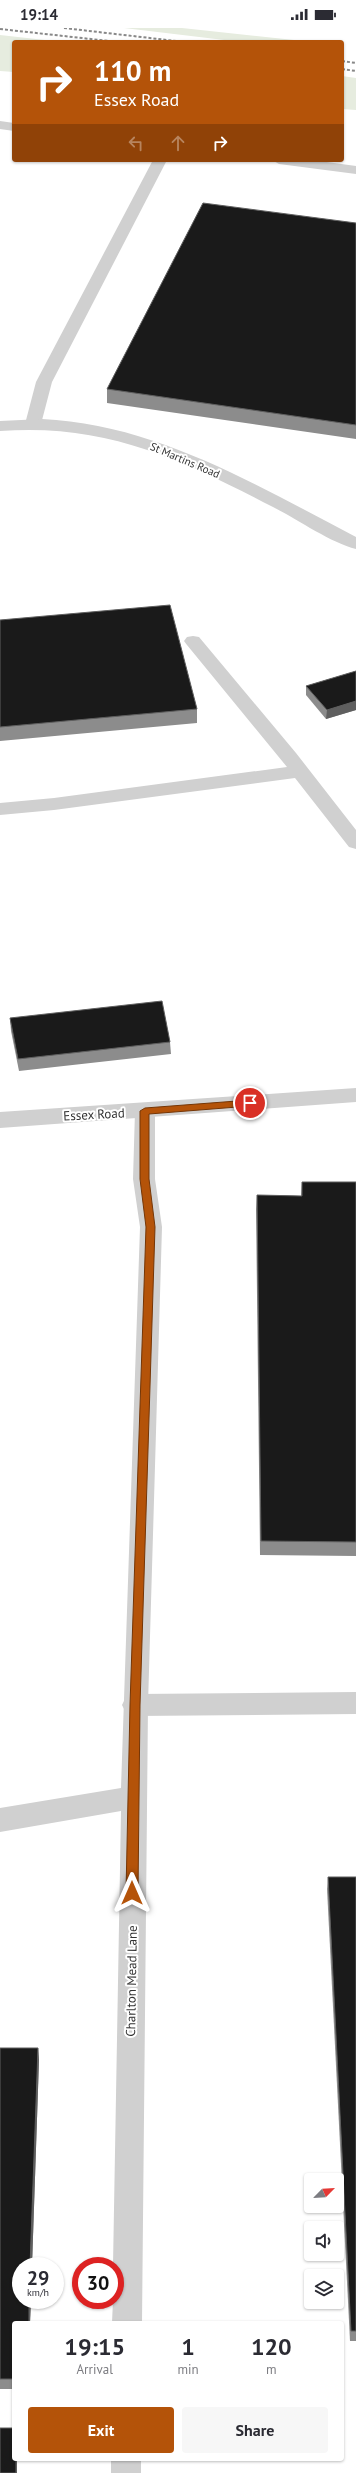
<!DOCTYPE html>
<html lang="en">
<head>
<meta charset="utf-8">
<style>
	body { margin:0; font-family:"PT Sans",sans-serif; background:#f7f7f7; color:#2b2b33; height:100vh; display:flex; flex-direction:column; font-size:15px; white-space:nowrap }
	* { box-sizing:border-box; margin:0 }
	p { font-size:13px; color:#7c7c81 }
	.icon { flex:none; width:22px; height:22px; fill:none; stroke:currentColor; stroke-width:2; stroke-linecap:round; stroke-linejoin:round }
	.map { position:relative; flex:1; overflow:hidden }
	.details { position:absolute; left:12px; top:2293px; width:332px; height:140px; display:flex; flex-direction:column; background:#fff; border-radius:4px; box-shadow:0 1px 3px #0004 }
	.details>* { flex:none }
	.guide { position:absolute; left:12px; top:12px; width:332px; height:122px; border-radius:4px; box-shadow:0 1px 3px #0004; background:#b45309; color:#fff; overflow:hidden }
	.needle { width:26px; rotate:66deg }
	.fabs { position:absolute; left:304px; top:2145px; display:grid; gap:8px }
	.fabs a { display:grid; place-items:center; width:40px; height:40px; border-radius:4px; background:#fff; box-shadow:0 1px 3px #0004; font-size:20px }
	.speed { position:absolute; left:12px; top:2229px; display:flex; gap:8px; font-size:20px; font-weight:700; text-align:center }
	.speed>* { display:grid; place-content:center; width:52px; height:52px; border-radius:50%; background:#fff; box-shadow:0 1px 3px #0004; line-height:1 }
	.speed small { font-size:10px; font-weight:400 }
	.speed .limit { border:6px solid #d22; background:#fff; color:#111 }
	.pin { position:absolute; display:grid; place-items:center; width:34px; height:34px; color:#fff; margin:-17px; border:2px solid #fff; border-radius:50%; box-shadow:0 1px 4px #0007 }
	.me { position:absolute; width:44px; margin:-22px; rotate:0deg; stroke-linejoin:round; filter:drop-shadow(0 0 3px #0008) }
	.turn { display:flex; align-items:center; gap:14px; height:84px; padding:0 16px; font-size:18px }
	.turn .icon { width:52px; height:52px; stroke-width:2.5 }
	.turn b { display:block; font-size:28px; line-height:34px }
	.lanes { display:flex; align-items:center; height:38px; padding:0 16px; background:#0003; justify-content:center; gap:20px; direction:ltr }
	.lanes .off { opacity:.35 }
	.eta { display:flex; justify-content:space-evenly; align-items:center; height:68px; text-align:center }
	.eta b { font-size:24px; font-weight:600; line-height:28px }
	.cta { display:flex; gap:8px; margin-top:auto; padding:8px 16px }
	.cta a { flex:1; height:46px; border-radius:4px; background:#b45309; color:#fff; font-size:16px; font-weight:600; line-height:46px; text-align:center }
	.cta a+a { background:#f7f7f7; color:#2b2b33 }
	.status { display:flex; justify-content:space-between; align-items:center; height:28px; padding:0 20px; background:#fff; direction:ltr }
	.status svg { height:11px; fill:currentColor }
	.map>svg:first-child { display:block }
</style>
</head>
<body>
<div class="status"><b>19:14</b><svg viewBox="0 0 49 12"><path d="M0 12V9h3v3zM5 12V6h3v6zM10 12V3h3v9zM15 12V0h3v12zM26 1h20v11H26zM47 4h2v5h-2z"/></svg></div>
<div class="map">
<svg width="356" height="2445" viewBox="0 0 356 2445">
	<rect width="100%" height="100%" fill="#fff"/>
	<g fill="#e6ecdf">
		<polygon points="124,0 182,0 313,14 241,14"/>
		<polygon points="0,7 63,14 14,14 14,44 0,43"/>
		<polygon points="342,48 356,50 356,82 342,81"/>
	</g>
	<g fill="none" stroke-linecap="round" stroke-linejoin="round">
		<g fill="#d0d0d0" fill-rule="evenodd">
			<polygon points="0,93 14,95 14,103 0,101"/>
			<polygon points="153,132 167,132 52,354 41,396 39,399 27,399 25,396 36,354"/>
			<polygon points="272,132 312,132 356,138 356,146 279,136"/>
			<polygon points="193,608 199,609 296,725 356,802 356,821 349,819 295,750 54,782 0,787 0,775 54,770 287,739 187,617 184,613 187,609"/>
			<polygon points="356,1664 356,1686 135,1688 126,1685 122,1677 126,1669 135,1666"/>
		</g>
		<g fill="#d0d0d0" fill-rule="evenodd">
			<path d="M42,391C156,396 258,458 356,509V521C331,515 297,491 273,479C181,431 106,395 0,403V393Z"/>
			<polygon points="145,1075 152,1078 155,1083 155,1151 162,1199 148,1677 142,2295 112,2295 113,2272 115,2272 115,2238 113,2238 121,1783 0,1804 0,1780 121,1760 140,1199 133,1151 135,1083 138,1078"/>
			<rect x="111" y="2431" width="30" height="14"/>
		</g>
		<polygon fill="#d0d0d0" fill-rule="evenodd" points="356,1060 356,1074 0,1100 0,1084"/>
		<g stroke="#888" stroke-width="2" stroke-dasharray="3 2" stroke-linecap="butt">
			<polyline points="64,0 184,14"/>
			<polyline points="0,1 118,14"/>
			<polyline points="342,33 356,35"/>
			<polyline points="342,41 356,43"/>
		</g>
	</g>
	<g fill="#8c8c8c">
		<polygon points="356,195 356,411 107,375 107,361"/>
		<polygon points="0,592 197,681 197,695 0,713"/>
		<polygon points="356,643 356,682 326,691 306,667 306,658"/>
		<polygon points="10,990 170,1014 171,1026 19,1043 11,1003"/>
		<polygon points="302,1154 356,1154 356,1528 260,1527 256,1181 257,1167 301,1168"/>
		<polygon points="328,1849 356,1849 356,2313 350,2313 327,1861"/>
		<polygon points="0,2020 38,2020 39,2032 32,2238 21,2238 21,2272 31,2272 30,2295 14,2295 14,2361 0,2361"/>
	</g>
	<g fill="#5f5f5f">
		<polygon points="356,673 356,682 326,691 327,682"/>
		<polygon points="38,2020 39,2032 32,2238 30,2238"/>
		<polygon points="29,2272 31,2272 30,2295 29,2295"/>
		<rect x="16" y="2431" width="1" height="14"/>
	</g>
	<g fill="#1a1a1a" stroke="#5f5f5f">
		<polygon points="203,175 356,195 356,397 107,361"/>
		<polygon points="170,577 197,681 0,699 0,592"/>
		<polygon points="356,643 356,673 327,682 306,658"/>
		<polygon points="162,973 170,1014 18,1031 10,990"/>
		<polygon points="302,1154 356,1154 356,1514 261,1513 257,1167 302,1168"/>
		<polygon points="328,1849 356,1849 356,2303 351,2303"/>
		<polygon points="0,2020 38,2020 30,2238 21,2238 21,2272 29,2272 29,2295 14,2295 14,2351 0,2351"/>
		<polygon points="0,2400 14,2400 14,2431 16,2431 16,2445 0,2445"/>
	</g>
	<polygon fill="#b45309" stroke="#753606" points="250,1072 255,1075 250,1078 149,1086 149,1151 155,1199 140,1677 138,1865 132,1870 126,1865 130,1677 146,1199 140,1151 140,1083 145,1080"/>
	<g text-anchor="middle" stroke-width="4" stroke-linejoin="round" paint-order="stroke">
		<g font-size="11" fill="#333" stroke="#fff">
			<text transform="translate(185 432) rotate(23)" y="4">St Martins Road</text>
		</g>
		<g font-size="13" fill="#333" stroke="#fff">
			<text transform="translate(94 1086) rotate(-3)" y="5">Essex Road</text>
			<text transform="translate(131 1953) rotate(-89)" y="5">Charlton Mead Lane</text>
		</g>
	</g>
</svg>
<div class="fabs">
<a><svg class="needle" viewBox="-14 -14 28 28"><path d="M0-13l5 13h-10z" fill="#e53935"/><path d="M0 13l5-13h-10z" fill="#7c7c81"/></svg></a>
<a><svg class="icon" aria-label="sound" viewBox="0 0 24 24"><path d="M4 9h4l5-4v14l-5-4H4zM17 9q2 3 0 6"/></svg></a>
<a><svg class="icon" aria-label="layers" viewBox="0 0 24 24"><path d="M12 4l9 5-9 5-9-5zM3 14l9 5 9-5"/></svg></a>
</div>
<div class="speed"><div>29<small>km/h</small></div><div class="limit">30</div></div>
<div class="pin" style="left:250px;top:1075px;background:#d93025"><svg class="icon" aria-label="arrive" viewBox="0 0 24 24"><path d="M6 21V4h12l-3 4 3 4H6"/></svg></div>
<svg class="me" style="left:132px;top:1865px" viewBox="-20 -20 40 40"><path d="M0-17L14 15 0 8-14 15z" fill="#b45309" stroke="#fff" stroke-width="4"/></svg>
<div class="guide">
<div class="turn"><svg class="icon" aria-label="right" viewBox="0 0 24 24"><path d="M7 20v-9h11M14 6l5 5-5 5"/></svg><div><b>110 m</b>Essex Road</div></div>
<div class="lanes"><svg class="icon off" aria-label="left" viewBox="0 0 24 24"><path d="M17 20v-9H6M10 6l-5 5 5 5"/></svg><svg class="icon off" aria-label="ahead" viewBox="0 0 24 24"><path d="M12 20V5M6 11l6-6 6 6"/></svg><svg class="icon" aria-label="right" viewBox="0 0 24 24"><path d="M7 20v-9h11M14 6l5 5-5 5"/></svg></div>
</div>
<section class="details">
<div class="eta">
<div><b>19:15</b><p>Arrival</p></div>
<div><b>1</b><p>min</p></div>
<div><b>120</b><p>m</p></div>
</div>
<div class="cta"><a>Exit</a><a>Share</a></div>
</section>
</div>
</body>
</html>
